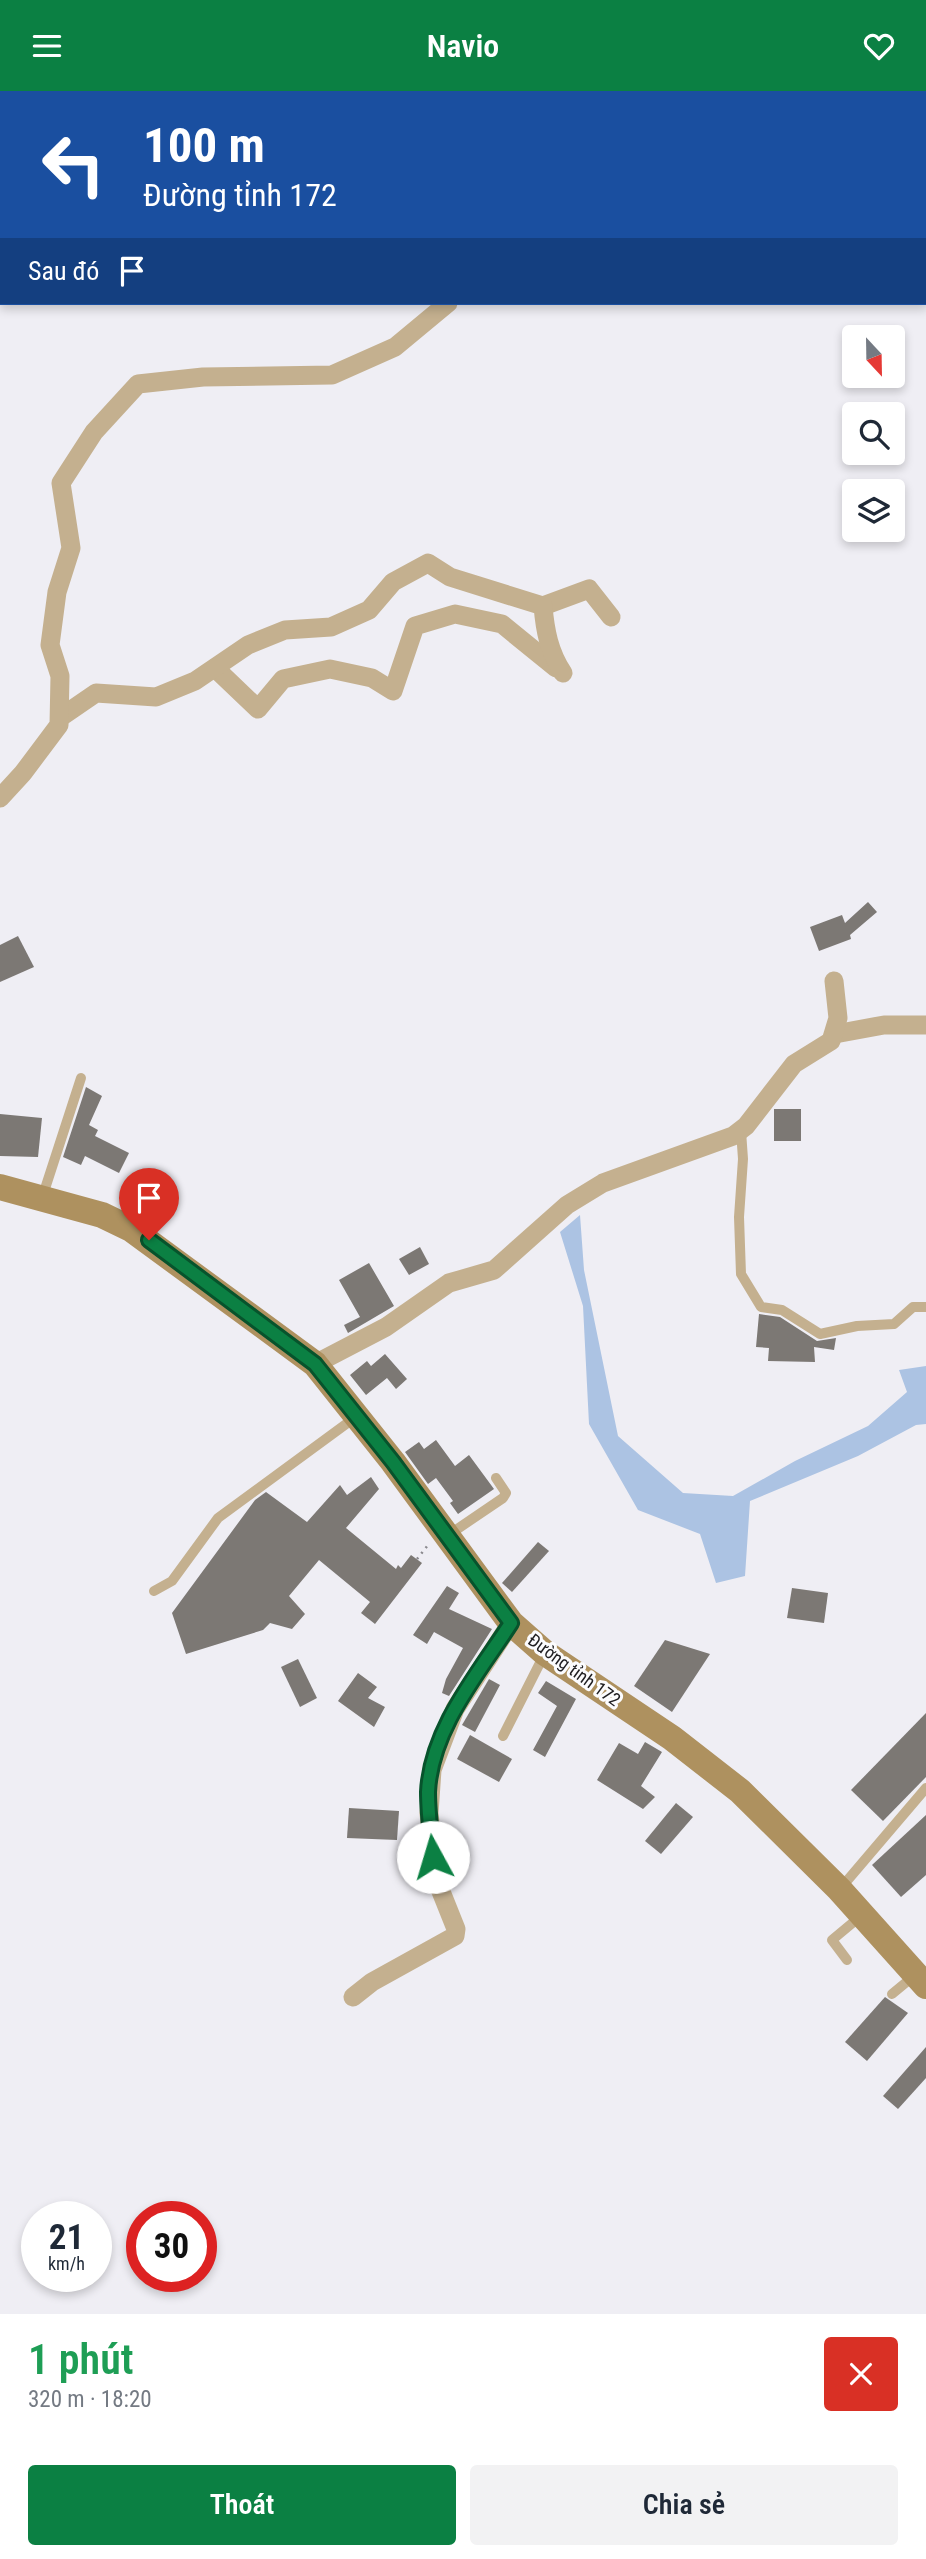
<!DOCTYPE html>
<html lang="vi">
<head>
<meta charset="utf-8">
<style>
	body { margin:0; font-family:"Roboto Condensed",sans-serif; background:#f2f2f3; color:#1f2937; height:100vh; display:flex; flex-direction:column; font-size:26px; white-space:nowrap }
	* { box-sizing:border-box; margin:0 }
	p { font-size:23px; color:#747a83 }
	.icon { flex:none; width:38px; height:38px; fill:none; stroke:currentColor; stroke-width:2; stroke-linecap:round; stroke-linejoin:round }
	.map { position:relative; height:2223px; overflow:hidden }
	.sheet { display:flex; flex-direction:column; background:#fff; flex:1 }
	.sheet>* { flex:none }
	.top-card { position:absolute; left:0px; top:0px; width:928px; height:214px; box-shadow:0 4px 10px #0003; background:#1a4fa0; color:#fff; overflow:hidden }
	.needle { width:46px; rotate:158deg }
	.tools { position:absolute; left:842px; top:234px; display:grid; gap:14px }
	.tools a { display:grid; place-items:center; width:63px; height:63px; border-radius:7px; background:#fff; box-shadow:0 4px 10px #0003; font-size:35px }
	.speed { position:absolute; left:21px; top:2110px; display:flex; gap:14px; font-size:35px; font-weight:700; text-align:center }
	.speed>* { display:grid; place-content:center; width:91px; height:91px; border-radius:50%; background:#fff; box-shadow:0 4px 10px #0003; line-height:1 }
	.speed small { font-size:18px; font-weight:400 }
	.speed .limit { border:10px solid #d22; background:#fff; color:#111 }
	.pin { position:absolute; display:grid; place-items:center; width:60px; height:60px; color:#fff; margin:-72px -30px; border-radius:50% 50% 50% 0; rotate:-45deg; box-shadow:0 0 7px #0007 }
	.pin .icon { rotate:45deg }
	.me { position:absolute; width:77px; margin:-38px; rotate:354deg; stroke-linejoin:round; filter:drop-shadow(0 0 5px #0008) }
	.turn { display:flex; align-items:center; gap:24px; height:147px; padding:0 28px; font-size:32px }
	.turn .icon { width:91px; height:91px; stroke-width:2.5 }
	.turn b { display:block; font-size:49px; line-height:60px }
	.then { display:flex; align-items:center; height:66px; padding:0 28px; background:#0003; gap:14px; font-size:26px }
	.round { display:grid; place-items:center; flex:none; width:74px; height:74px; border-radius:7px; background:#f2f2f3 }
	.overview { display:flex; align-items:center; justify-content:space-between; height:119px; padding:0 28px }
	h1 { font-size:42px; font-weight:600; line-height:52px; color:#1e9e55 }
	.cta { display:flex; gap:14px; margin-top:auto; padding:14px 28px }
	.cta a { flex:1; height:80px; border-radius:7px; background:#0b8043; color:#fff; font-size:28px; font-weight:600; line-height:80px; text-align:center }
	.cta a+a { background:#f2f2f3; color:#1f2937 }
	header { display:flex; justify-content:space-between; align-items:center; height:91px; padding:0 28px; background:#0b8043; color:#fff; font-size:32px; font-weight:600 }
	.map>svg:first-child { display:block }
</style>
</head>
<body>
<header><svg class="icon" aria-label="menu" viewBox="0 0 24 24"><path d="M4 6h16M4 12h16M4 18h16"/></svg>Navio<svg class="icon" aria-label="heart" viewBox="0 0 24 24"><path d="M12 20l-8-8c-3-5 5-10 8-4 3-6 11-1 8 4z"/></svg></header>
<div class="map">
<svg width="926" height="2223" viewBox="0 0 926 2223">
	<rect width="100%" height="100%" fill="#efeef4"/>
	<polygon fill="#acc3e3" points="580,1124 584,1179 618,1345 683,1402 733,1405 795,1370 868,1335 907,1301 899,1279 926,1275 926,1333 916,1334 858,1365 750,1410 745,1485 716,1492 700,1443 638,1419 589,1333 583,1215 560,1141"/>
	<g fill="#7c7874">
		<polygon points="868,811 877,821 850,844 851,848 819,860 810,836 842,824 845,832"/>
		<polygon points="18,845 34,876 0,891 0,854"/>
		<polygon points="86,996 102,1005 89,1034 98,1039 95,1045 129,1062 119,1082 85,1065 81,1074 63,1066"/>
		<rect x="774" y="1018" width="27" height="32"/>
		<polygon points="0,1023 42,1027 38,1066 0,1065"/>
		<polygon points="420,1156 429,1173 409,1184 399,1168"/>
		<polygon points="369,1172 394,1215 348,1242 344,1234 360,1226 339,1189"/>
		<polygon points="759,1223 780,1226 817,1250 836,1247 834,1259 814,1256 815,1271 768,1270 769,1257 756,1256"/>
		<polygon points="385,1263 407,1288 396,1298 387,1287 366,1304 350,1284 367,1270 371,1275"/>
		<polygon points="436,1349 455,1375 469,1364 494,1398 458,1423 450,1412 453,1410 436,1387 428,1393 405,1361 419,1351 424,1358"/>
		<polygon points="371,1386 379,1398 346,1437 396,1478 398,1474 401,1477 411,1464 422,1472 375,1533 361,1522 370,1511 319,1469 289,1505 305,1523 292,1538 270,1532 263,1539 186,1563 172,1522 255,1409 266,1401 307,1431 340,1394 347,1404"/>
		<polygon points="538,1451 549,1460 512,1501 502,1492"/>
		<polygon points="447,1495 459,1502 449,1518 492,1538 449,1605 442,1602 446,1588 463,1557 434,1541 427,1553 413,1544"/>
		<polygon points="792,1497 828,1502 824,1532 787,1527"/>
		<polygon points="665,1549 710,1563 672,1621 634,1595"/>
		<polygon points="298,1568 317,1607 300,1616 281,1576"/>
		<polygon points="358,1582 377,1596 368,1607 385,1616 374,1636 338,1610"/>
		<polygon points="489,1588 500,1594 475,1641 462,1634"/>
		<polygon points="546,1590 576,1608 545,1666 533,1659 557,1615 538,1602"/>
		<polygon points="926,1622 926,1686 883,1730 851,1699"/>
		<polygon points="470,1644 512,1668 499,1691 457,1668"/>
		<polygon points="645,1651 662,1661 641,1695 655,1706 643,1718 597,1689 619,1652 638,1663"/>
		<polygon points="676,1712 693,1726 661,1763 645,1750"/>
		<polygon points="349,1717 399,1720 397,1749 347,1747"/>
		<polygon points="926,1724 926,1784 901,1806 872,1774"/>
		<polygon points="885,1906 908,1922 867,1970 845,1951"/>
		<polygon points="926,1956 926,1987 898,2018 883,2005"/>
	</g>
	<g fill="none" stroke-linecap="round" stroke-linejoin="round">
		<polyline stroke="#8a898d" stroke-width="2.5" stroke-dasharray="2 5" stroke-linecap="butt" points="417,1468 428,1454"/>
		<g stroke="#c4b08f" stroke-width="10">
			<polyline points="741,1040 743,1068 739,1126 741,1183 761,1216 782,1219 820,1243 857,1235 894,1233 913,1216 926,1216"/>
			<polyline points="42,1107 81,987"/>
			<polyline points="447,1445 503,1407 506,1402 496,1387"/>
			<polyline points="154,1500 172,1490 218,1427 357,1325"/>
			<polyline points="503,1645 545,1562"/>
			<polyline points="840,1798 926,1697"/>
			<polyline points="847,1869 832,1849 862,1824"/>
			<polyline points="892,1903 915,1884"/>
		</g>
		<g stroke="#c4b08f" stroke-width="19">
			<polyline points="690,0 690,2"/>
			<polyline points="470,2 471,0"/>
			<polyline points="543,515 589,498 611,526"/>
			<polyline points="215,577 258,618 283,588 330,578 372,587 393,600 415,535 455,523 502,533 556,577"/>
			<path d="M61,626L96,602L156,606L195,590L248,554L285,539L331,536L369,519L393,491L428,472L450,486L543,515C545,539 549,561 563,582"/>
			<polyline points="0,707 23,682 59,634 60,585 50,554 57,501 71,457 61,392 94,341 138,293 203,286 332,284 395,256 448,212"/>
			<polyline points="835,943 884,934 926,934"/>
			<polyline points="315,1273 386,1236 449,1192 494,1179 567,1114 603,1092 733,1045 746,1035 794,973 831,950 838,927 834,890"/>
			<polyline points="353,1906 372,1891 455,1845 456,1838 436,1788 429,1722 432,1679 455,1618 511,1532"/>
		</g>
		<polyline stroke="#ae915f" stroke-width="26" points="0,1096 102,1124 131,1138 315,1273 393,1371 511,1532 545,1562 672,1647 740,1700 839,1798 926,1895"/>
	</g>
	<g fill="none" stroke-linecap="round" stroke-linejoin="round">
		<defs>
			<path id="route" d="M149,1149L315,1273L393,1371L511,1532C478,1583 431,1638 428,1701C428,1722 431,1744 433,1766"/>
		</defs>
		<use href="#route" stroke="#07532c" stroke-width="18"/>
		<use href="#route" stroke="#0b8043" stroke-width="12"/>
	</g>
	<g text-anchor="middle" stroke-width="6" stroke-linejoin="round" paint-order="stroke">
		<g font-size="18" fill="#212023" stroke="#fcfcfe">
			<text transform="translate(574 1579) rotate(36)" y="6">Đường tỉnh 172</text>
		</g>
	</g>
</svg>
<div class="tools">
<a><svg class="needle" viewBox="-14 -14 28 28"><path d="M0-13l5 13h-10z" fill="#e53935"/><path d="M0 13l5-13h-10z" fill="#747a83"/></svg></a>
<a><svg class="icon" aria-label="search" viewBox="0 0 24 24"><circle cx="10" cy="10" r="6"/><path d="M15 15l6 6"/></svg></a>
<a><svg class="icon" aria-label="layers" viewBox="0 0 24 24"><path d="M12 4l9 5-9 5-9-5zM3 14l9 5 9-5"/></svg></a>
</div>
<div class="speed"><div>21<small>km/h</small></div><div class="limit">30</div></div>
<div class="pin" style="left:149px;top:1149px;background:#d93025"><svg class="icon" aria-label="arrive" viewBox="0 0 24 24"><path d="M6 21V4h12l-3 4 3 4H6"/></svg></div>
<svg class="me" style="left:433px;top:1766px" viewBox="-20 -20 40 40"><circle r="19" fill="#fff"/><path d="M0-13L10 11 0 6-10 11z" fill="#0b8043"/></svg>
<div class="top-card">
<div class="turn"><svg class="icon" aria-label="left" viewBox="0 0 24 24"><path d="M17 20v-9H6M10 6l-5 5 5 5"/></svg><div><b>100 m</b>Đường tỉnh 172</div></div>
<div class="then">Sau đó<svg class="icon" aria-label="arrive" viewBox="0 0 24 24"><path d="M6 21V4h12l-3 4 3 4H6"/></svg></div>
</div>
</div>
<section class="sheet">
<div class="overview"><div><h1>1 phút</h1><p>320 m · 18:20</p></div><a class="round" style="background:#d93025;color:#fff"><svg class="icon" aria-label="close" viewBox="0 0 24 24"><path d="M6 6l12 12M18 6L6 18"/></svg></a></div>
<div class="cta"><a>Thoát</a><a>Chia sẻ</a></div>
</section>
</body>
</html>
